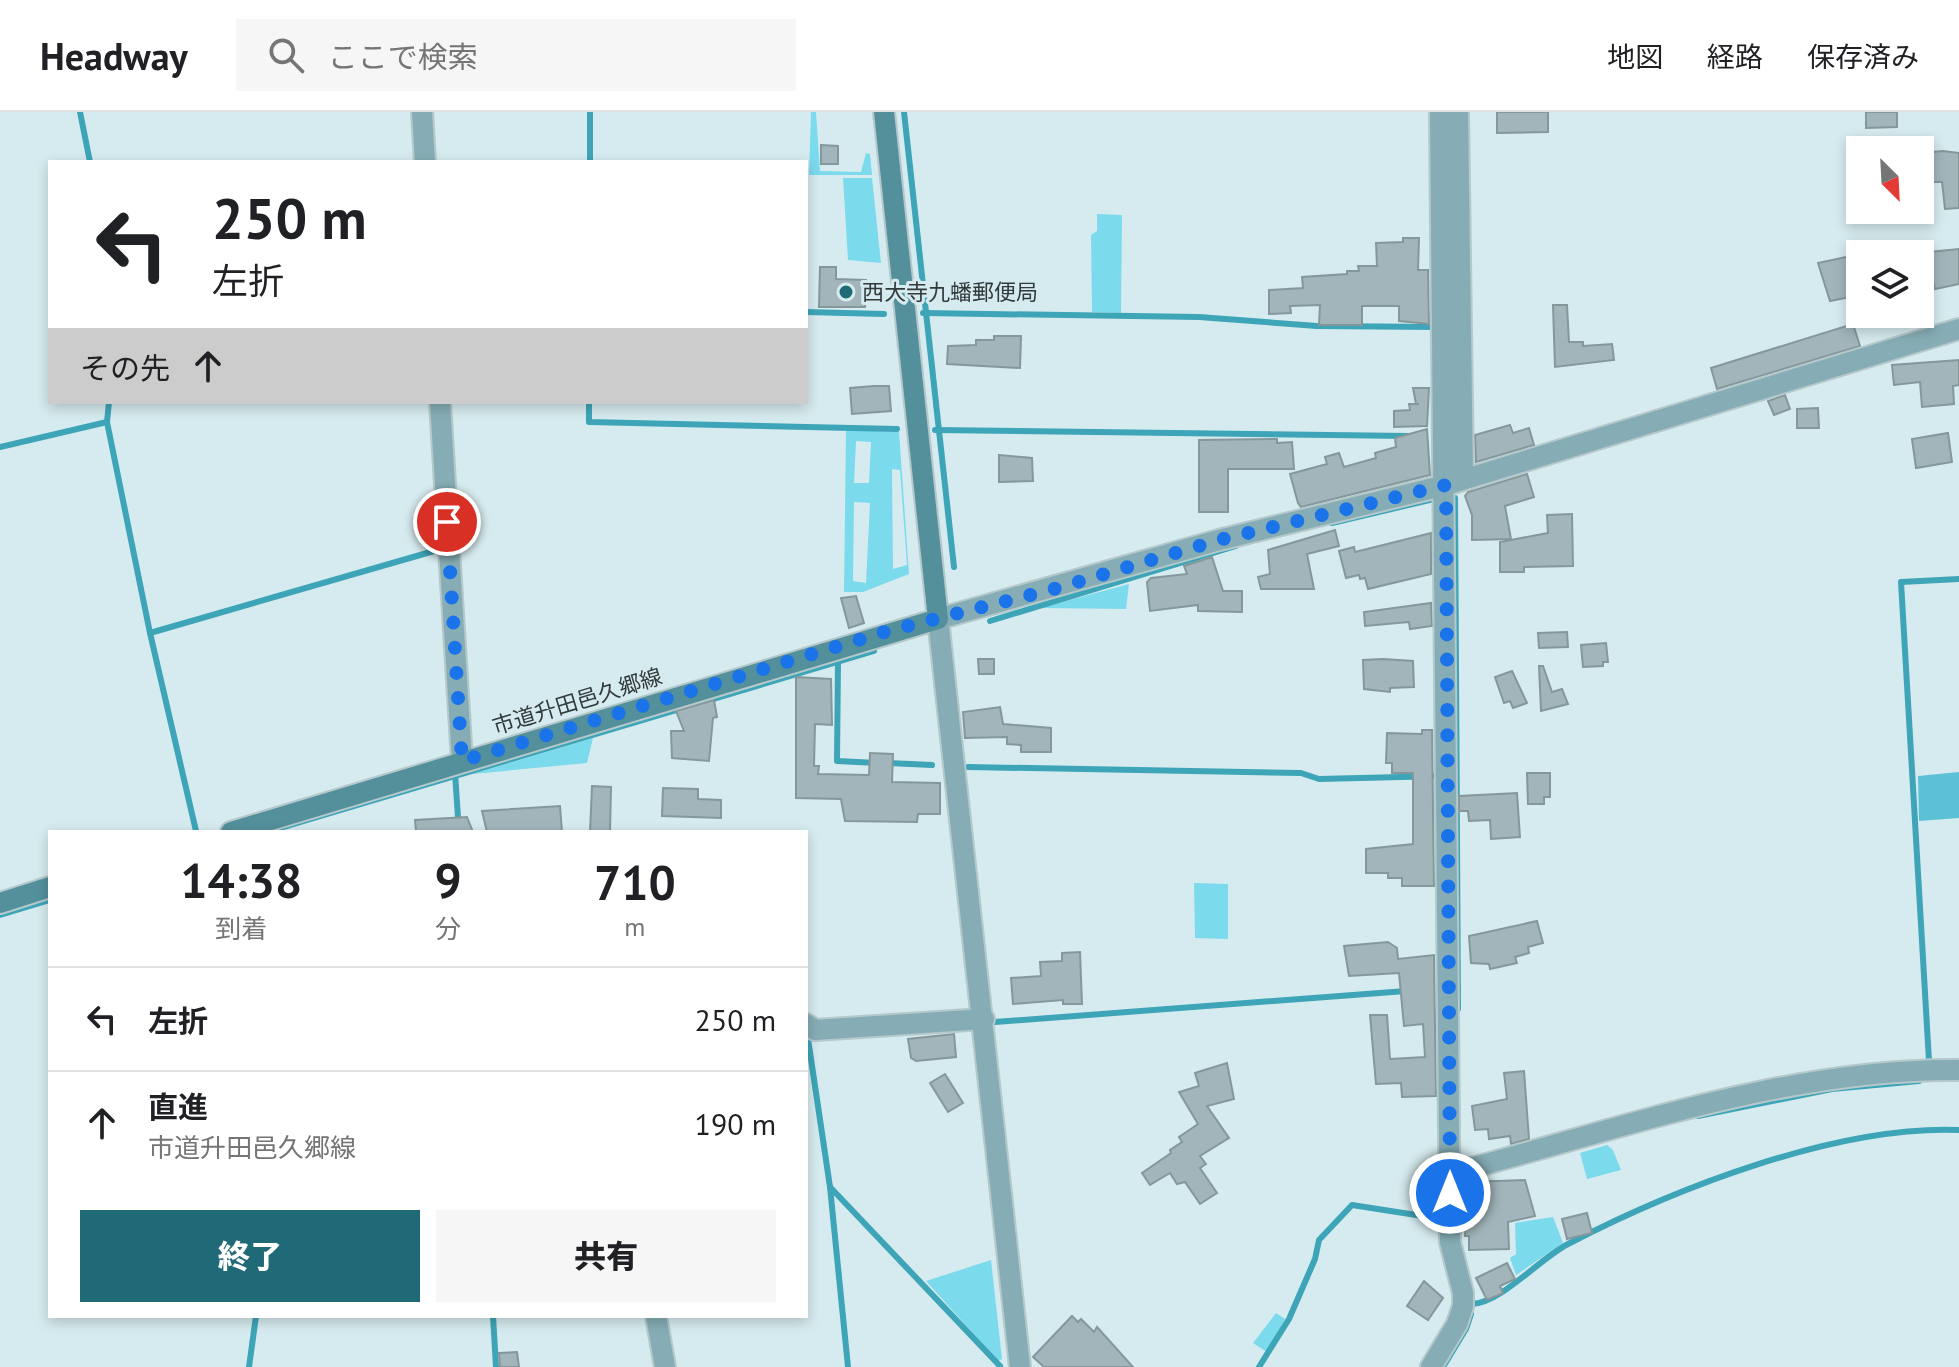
<!DOCTYPE html>
<html lang="ja">
<head>
<meta charset="utf-8">
<style>
	body { margin:0; font-family:"PT Sans","Noto Sans JP",sans-serif; background:#f6f6f6; color:#202124; height:100vh; display:flex; flex-direction:column; font-size:30px; white-space:nowrap }
	* { box-sizing:border-box; margin:0 }
	p { font-size:26px; color:#757577 }
	.icon { flex:none; width:44px; height:44px; fill:none; stroke:currentColor; stroke-width:2; stroke-linecap:round; stroke-linejoin:round }
	.map { position:relative; flex:1; overflow:hidden }
	.panel { position:absolute; left:48px; top:718px; width:760px; height:488px; display:flex; flex-direction:column; background:#fff; border-radius:0px; box-shadow:0 4px 12px #0003 }
	.panel>* { flex:none }
	.banner { position:absolute; left:48px; top:48px; width:760px; height:244px; border-radius:0px; box-shadow:0 4px 12px #0003; background:#fff; color:#202124; overflow:hidden }
	.needle { width:52px; rotate:156deg }
	.fabs { position:absolute; left:1846px; top:24px; display:grid; gap:16px }
	.fabs a { display:grid; place-items:center; width:88px; height:88px; border-radius:0px; background:#fff; box-shadow:0 4px 12px #0003; font-size:40px }
	.pin { position:absolute; display:grid; place-items:center; width:68px; height:68px; color:#fff; margin:-34px; border:4px solid #fff; border-radius:50%; box-shadow:0 2px 8px #0007 }
	.me { position:absolute; width:88px; margin:-44px; rotate:0deg; stroke-linejoin:round; filter:drop-shadow(0 0 6px #0008) }
	.turn { display:flex; align-items:center; gap:28px; height:168px; padding:0 32px; font-size:36px }
	.turn .icon { width:104px; height:104px; stroke-width:2.5 }
	.turn b { display:block; font-size:56px; line-height:68px }
	.then { display:flex; align-items:center; height:76px; padding:0 32px; background:#0003; gap:16px; font-size:30px }
	.eta { display:flex; justify-content:space-evenly; align-items:center; height:136px; text-align:center }
	.eta b { font-size:48px; font-weight:800; line-height:56px }
	.primary-button { display:flex; gap:16px; margin-top:auto; padding:16px 32px }
	.primary-button a { flex:1; height:92px; border-radius:0px; background:#206976; color:#fff; font-size:32px; font-weight:800; line-height:92px; text-align:center }
	.primary-button a+a { background:#f6f6f6; color:#202124 }
	ul { padding:0; list-style:none }
	li { display:flex; align-items:center; gap:24px; height:104px; padding:0 32px; border-top:2px solid #e0e0e0 }
	li div { flex:1 }
	li b { display:block; font-size:30px }
	li em { font-style:normal }
	header { display:flex; align-items:center; gap:48px; box-sizing:border-box; height:112px; padding:0 40px; background:#fff; border-bottom:2px solid #e0e0e0 }
	header strong { font-size:38px }
	nav { display:flex; gap:44px; margin-inline-start:auto; font-size:28px }
	.search { width:560px; height:72px; background:#f6f6f6; display:flex; align-items:center; gap:20px; box-sizing:border-box; padding:0 28px; border-radius:0px; color:#757577; font-size:30px }
	.map>svg:first-child { display:block }
</style>
</head>
<body>
<header>
<strong>Headway</strong>
<div class="search"><svg class="icon" aria-label="search" viewBox="0 0 24 24"><circle cx="10" cy="10" r="6"/><path d="M15 15l6 6"/></svg>ここで検索</div>
<nav><a>地図</a><a>経路</a><a>保存済み</a></nav>
</header>
<div class="map">
<svg width="1959" height="1255" viewBox="0 0 1959 1255">
	<rect width="100%" height="100%" fill="#d6ebef"/>
	<g fill="#7cdaed" fill-rule="evenodd">
		<polygon points="811,0 816,0 820,59 861,60 866,41 870,42 872,63 809,63"/>
		<polygon points="843,66 872,66 881,151 848,148"/>
		<polygon points="1097,102 1122,103 1121,201 1092,200 1091,123 1097,119"/>
		<path d="M846,318L899,320L909,462L863,480H844ZM856,329L871,330L869,371H854ZM892,357L900,358L907,453L893,457ZM854,390L870,391L866,471L853,469Z"/>
		<polygon points="1129,472 1126,497 1040,496"/>
		<polygon points="593,626 587,651 473,662"/>
		<polygon points="1194,771 1228,772 1228,827 1195,826"/>
		<polygon points="1607,1033 1613,1038 1621,1058 1587,1067 1580,1041"/>
		<polygon points="1553,1105 1563,1131 1516,1163 1510,1146 1516,1142 1515,1111"/>
		<polygon points="991,1148 1002,1247 998,1249 926,1169"/>
		<polygon points="1276,1201 1285,1207 1267,1240 1253,1231"/>
	</g>
	<polygon fill="#5dc1d5" points="1959,660 1959,706 1919,709 1918,664"/>
	<g fill="none" stroke-linecap="round" stroke-linejoin="round">
		<g stroke="#3da5b7" stroke-width="6">
			<polyline points="80,0 90,50"/>
			<polyline points="904,0 954,455"/>
			<polyline points="590,50 590,0"/>
			<polyline points="806,200 884,202"/>
			<polyline points="923,201 1199,205 1317,214 1438,215"/>
			<polyline points="109,290 107,310 150,521 441,437"/>
			<polyline points="589,290 589,310 897,317"/>
			<polyline points="935,318 1408,324"/>
			<polyline points="0,335 107,310"/>
			<polyline points="1455,386 1458,897"/>
			<polyline points="1332,411 1434,387"/>
			<polyline points="990,509 1236,434"/>
			<polyline points="150,521 196,719"/>
			<polyline points="838,549 837,649 877,651"/>
			<polyline points="888,651 932,653"/>
			<polyline points="968,655 1301,661 1319,667 1443,664"/>
			<polyline points="455,661 459,720"/>
			<polyline points="267,720 874,539"/>
			<polyline points="0,803 50,788"/>
			<polyline points="995,910 1406,879"/>
			<polyline points="807,920 830,1075 1000,1254"/>
			<polyline points="1929,949 1901,470 1959,467"/>
			<polyline points="1698,1004 1832,977 1919,969"/>
			<polyline points="830,1075 848,1255"/>
			<path d="M1472,1192C1501,1191 1539,1147 1568,1132C1676,1076 1837,1013 1959,1018"/>
			<polyline points="493,1204 496,1255"/>
			<polyline points="249,1255 256,1204"/>
			<polyline points="1259,1255 1289,1207 1315,1147 1319,1128 1352,1093 1442,1107"/>
			<polyline points="1443,1255 1466,1217 1471,1202"/>
		</g>
	</g>
	<g fill="#a1b5ba" stroke="#84989c" stroke-width="2">
		<polygon points="1497,0 1548,0 1548,20 1497,21"/>
		<polygon points="1866,0 1897,0 1897,15 1866,16"/>
		<polygon points="821,33 838,34 838,52 821,52"/>
		<polygon points="1943,39 1959,41 1959,96 1945,97 1942,70 1929,70 1928,65 1920,66 1920,41"/>
		<polygon points="1403,126 1419,126 1418,158 1428,158 1429,212 1399,209 1399,194 1362,194 1362,213 1319,213 1320,193 1290,194 1291,201 1269,202 1269,178 1303,176 1302,165 1347,162 1347,159 1359,159 1358,154 1377,154 1376,131 1403,130"/>
		<polygon points="1959,137 1959,172 1935,177 1933,169 1920,172 1920,141"/>
		<polygon points="1860,142 1860,183 1830,189 1818,151"/>
		<polygon points="820,155 836,155 836,167 866,168 865,195 819,195"/>
		<polygon points="1553,193 1567,193 1569,230 1583,230 1583,234 1612,232 1614,248 1555,255"/>
		<polygon points="1853,212 1860,234 1717,277 1711,256"/>
		<polygon points="994,224 1021,224 1020,256 947,252 948,234 976,233 976,228 994,228"/>
		<polygon points="1959,248 1959,273 1953,274 1954,292 1922,295 1920,270 1894,273 1892,253"/>
		<polygon points="874,274 889,274 891,299 852,302 850,276"/>
		<polygon points="1413,276 1429,276 1427,314 1394,315 1394,299 1410,298 1409,292 1419,292 1416,292"/>
		<polygon points="1785,283 1790,297 1774,303 1768,289"/>
		<polygon points="1818,296 1819,316 1797,316 1797,297"/>
		<polygon points="1510,313 1513,321 1529,316 1534,333 1476,350 1475,323"/>
		<polygon points="1427,317 1430,363 1301,395 1298,391 1290,362 1327,352 1325,345 1339,341 1344,355 1376,346 1375,341 1396,335 1395,326"/>
		<polygon points="1948,321 1952,350 1916,356 1912,327"/>
		<polygon points="1277,327 1277,331 1292,330 1294,357 1228,357 1228,400 1199,400 1199,328"/>
		<polygon points="999,343 1032,346 1033,369 999,370"/>
		<polygon points="1527,362 1534,385 1505,394 1511,427 1472,428 1472,403 1465,384 1468,380"/>
		<polygon points="1572,402 1573,454 1524,455 1524,460 1500,460 1500,430 1548,421 1547,403"/>
		<polygon points="1335,418 1339,434 1307,442 1314,477 1261,477 1258,465 1270,462 1268,438"/>
		<polygon points="1431,421 1431,462 1368,477 1365,466 1360,467 1359,463 1346,466 1339,439 1354,435 1355,440"/>
		<polygon points="1212,445 1223,479 1242,479 1242,500 1198,499 1198,493 1150,499 1147,470 1151,466 1187,462 1184,454"/>
		<polygon points="856,484 864,511 849,516 841,486"/>
		<polygon points="1431,491 1432,514 1410,517 1409,510 1365,514 1364,500"/>
		<polygon points="1567,520 1568,535 1539,536 1538,521"/>
		<polygon points="1606,531 1608,550 1603,550 1603,554 1583,555 1581,533"/>
		<polygon points="978,547 994,547 994,562 979,562"/>
		<polygon points="1383,547 1413,549 1414,575 1390,576 1390,580 1364,577 1363,548"/>
		<polygon points="1539,554 1543,554 1552,580 1562,577 1568,592 1541,599"/>
		<polygon points="1512,559 1527,591 1513,596 1510,589 1504,591 1495,565"/>
		<polygon points="796,565 831,567 832,613 815,612 814,654 819,654 818,662 869,663 870,641 893,642 892,670 940,671 940,702 918,702 917,710 845,709 841,687 796,686"/>
		<polygon points="714,588 717,605 713,606 709,649 672,646 671,619 684,619 676,599"/>
		<polygon points="1000,595 1003,612 1051,616 1051,640 1021,640 1021,633 1007,632 1007,625 965,626 963,600"/>
		<polygon points="1422,618 1432,618 1434,774 1402,774 1402,766 1388,766 1388,761 1366,761 1366,737 1413,732 1413,661 1392,661 1392,651 1386,651 1387,621 1422,622"/>
		<polygon points="1527,661 1550,661 1550,685 1544,685 1544,692 1528,692"/>
		<polygon points="592,674 611,675 610,720 590,720"/>
		<polygon points="663,676 698,677 698,687 721,688 721,706 662,704"/>
		<polygon points="1517,681 1520,725 1491,727 1490,708 1469,709 1468,699 1459,699 1459,684"/>
		<polygon points="560,694 562,720 487,720 482,699"/>
		<polygon points="467,705 473,720 416,720 415,708"/>
		<polygon points="1537,809 1543,831 1528,835 1529,841 1515,845 1517,851 1490,857 1489,852 1471,851 1469,824"/>
		<polygon points="1388,830 1397,836 1398,847 1434,843 1436,984 1402,985 1401,971 1376,972 1370,903 1387,903 1390,947 1425,945 1423,912 1404,914 1399,861 1349,864 1344,834"/>
		<polygon points="1080,840 1082,892 1063,892 1063,888 1013,892 1011,866 1041,864 1040,850 1062,849 1062,841"/>
		<polygon points="954,922 956,945 916,949 911,946 908,927"/>
		<polygon points="1227,951 1234,987 1207,994 1229,1026 1200,1044 1206,1052 1200,1056 1217,1081 1200,1092 1185,1070 1177,1072 1170,1061 1150,1073 1142,1061 1171,1041 1170,1038 1182,1030 1179,1025 1198,1012 1179,980 1199,974 1195,961"/>
		<polygon points="1524,959 1529,1027 1511,1032 1510,1024 1489,1027 1488,1017 1475,1018 1472,994 1507,987 1504,961"/>
		<polygon points="945,962 963,991 948,1000 930,971"/>
		<polygon points="1525,1068 1535,1104 1508,1110 1509,1137 1469,1138 1469,1124 1465,1124 1468,1070"/>
		<polygon points="1587,1101 1592,1121 1567,1127 1562,1107"/>
		<polygon points="1507,1151 1515,1167 1500,1174 1503,1181 1487,1188 1476,1166"/>
		<polygon points="1424,1169 1443,1186 1428,1208 1407,1194"/>
		<polygon points="1072,1204 1078,1210 1081,1207 1094,1220 1097,1215 1133,1255 1044,1255 1033,1245"/>
		<polygon points="517,1240 519,1255 500,1255 499,1241"/>
	</g>
	<g fill="none" stroke-linecap="round" stroke-linejoin="round">
		<defs>
			<g id="street">
				<polyline points="422,0 425,50"/>
				<polyline points="1458,0 1463,366"/>
				<polyline points="440,290 462,649"/>
				<polyline points="806,912 815,918 984,907"/>
				<path d="M1449,1057H1467C1626,1015 1792,956 1959,958"/>
				<polyline points="656,1204 665,1255"/>
				<polyline points="1020,1255 938,507 1219,428 1446,373 1959,217"/>
				<polyline points="1431,1255 1457,1212 1463,1194 1463,1181 1450,1130 1440,0"/>
			</g>
			<g id="secondary">
				<polyline points="231,720 938,507 884,0"/>
				<polyline points="0,791 50,775"/>
			</g>
		</defs>
		<use href="#street" stroke="#b5c8cb" stroke-width="24"/>
		<use href="#secondary" stroke="#b5c8cb" stroke-width="24"/>
		<use href="#street" stroke="#86adb5" stroke-width="20"/>
		<use href="#secondary" stroke="#53909c" stroke-width="20"/>
	</g>
	<g fill="none" stroke-linecap="round" stroke-linejoin="round">
		<polyline stroke="#1a73e8" stroke-width="14" stroke-dasharray="0 25.2" points="447,410 462,649 888,519 1054,477 1219,428 1446,373 1450,1081"/>
	</g>
	<circle fill="#206976" stroke="#d6ebef" stroke-width="3" cx="846" cy="180" r="8"/>
	<g text-anchor="middle" stroke-width="6" stroke-linejoin="round" paint-order="stroke">
		<g font-size="22" fill="#323a3c" stroke="#d6ebef" text-anchor="start">
			<text x="862" y="188">西大寺九蟠郵便局</text>
		</g>
		<g font-size="22" fill="#323a3c" stroke="#d6ebef">
			<text transform="translate(577 589) rotate(-17)" y="8">市道升田邑久郷線</text>
		</g>
	</g>
</svg>
<div class="fabs">
<a><svg class="needle" viewBox="-14 -14 28 28"><path d="M0-13l5 13h-10z" fill="#e53935"/><path d="M0 13l5-13h-10z" fill="#757577"/></svg></a>
<a><svg class="icon" aria-label="layers" viewBox="0 0 24 24"><path d="M12 4l9 5-9 5-9-5zM3 14l9 5 9-5"/></svg></a>
</div>
<div class="pin" style="left:447px;top:410px;background:#d93025"><svg class="icon" aria-label="arrive" viewBox="0 0 24 24"><path d="M6 21V4h12l-3 4 3 4H6"/></svg></div>
<svg class="me" style="left:1450px;top:1081px" viewBox="-20 -20 40 40"><circle r="17" fill="#1a73e8" stroke="#fff" stroke-width="3"/><path d="M0-11L8 9 0 5-8 9z" fill="#fff"/></svg>
<div class="banner">
<div class="turn"><svg class="icon" aria-label="left" viewBox="0 0 24 24"><path d="M17 20v-9H6M10 6l-5 5 5 5"/></svg><div><b>250 m</b>左折</div></div>
<div class="then">その先<svg class="icon" aria-label="ahead" viewBox="0 0 24 24"><path d="M12 20V5M6 11l6-6 6 6"/></svg></div>
</div>
<section class="panel">
<div class="eta">
<div><b>14:38</b><p>到着</p></div>
<div><b>9</b><p>分</p></div>
<div><b>710</b><p>m</p></div>
</div>
<ul>
<li><svg class="icon" aria-label="left" viewBox="0 0 24 24"><path d="M17 20v-9H6M10 6l-5 5 5 5"/></svg><div><b>左折</b></div><em>250 m</em></li>
<li><svg class="icon" aria-label="ahead" viewBox="0 0 24 24"><path d="M12 20V5M6 11l6-6 6 6"/></svg><div><b>直進</b><p>市道升田邑久郷線</p></div><em>190 m</em></li>
</ul>
<div class="primary-button"><a>終了</a><a>共有</a></div>
</section>
</div>
</body>
</html>
